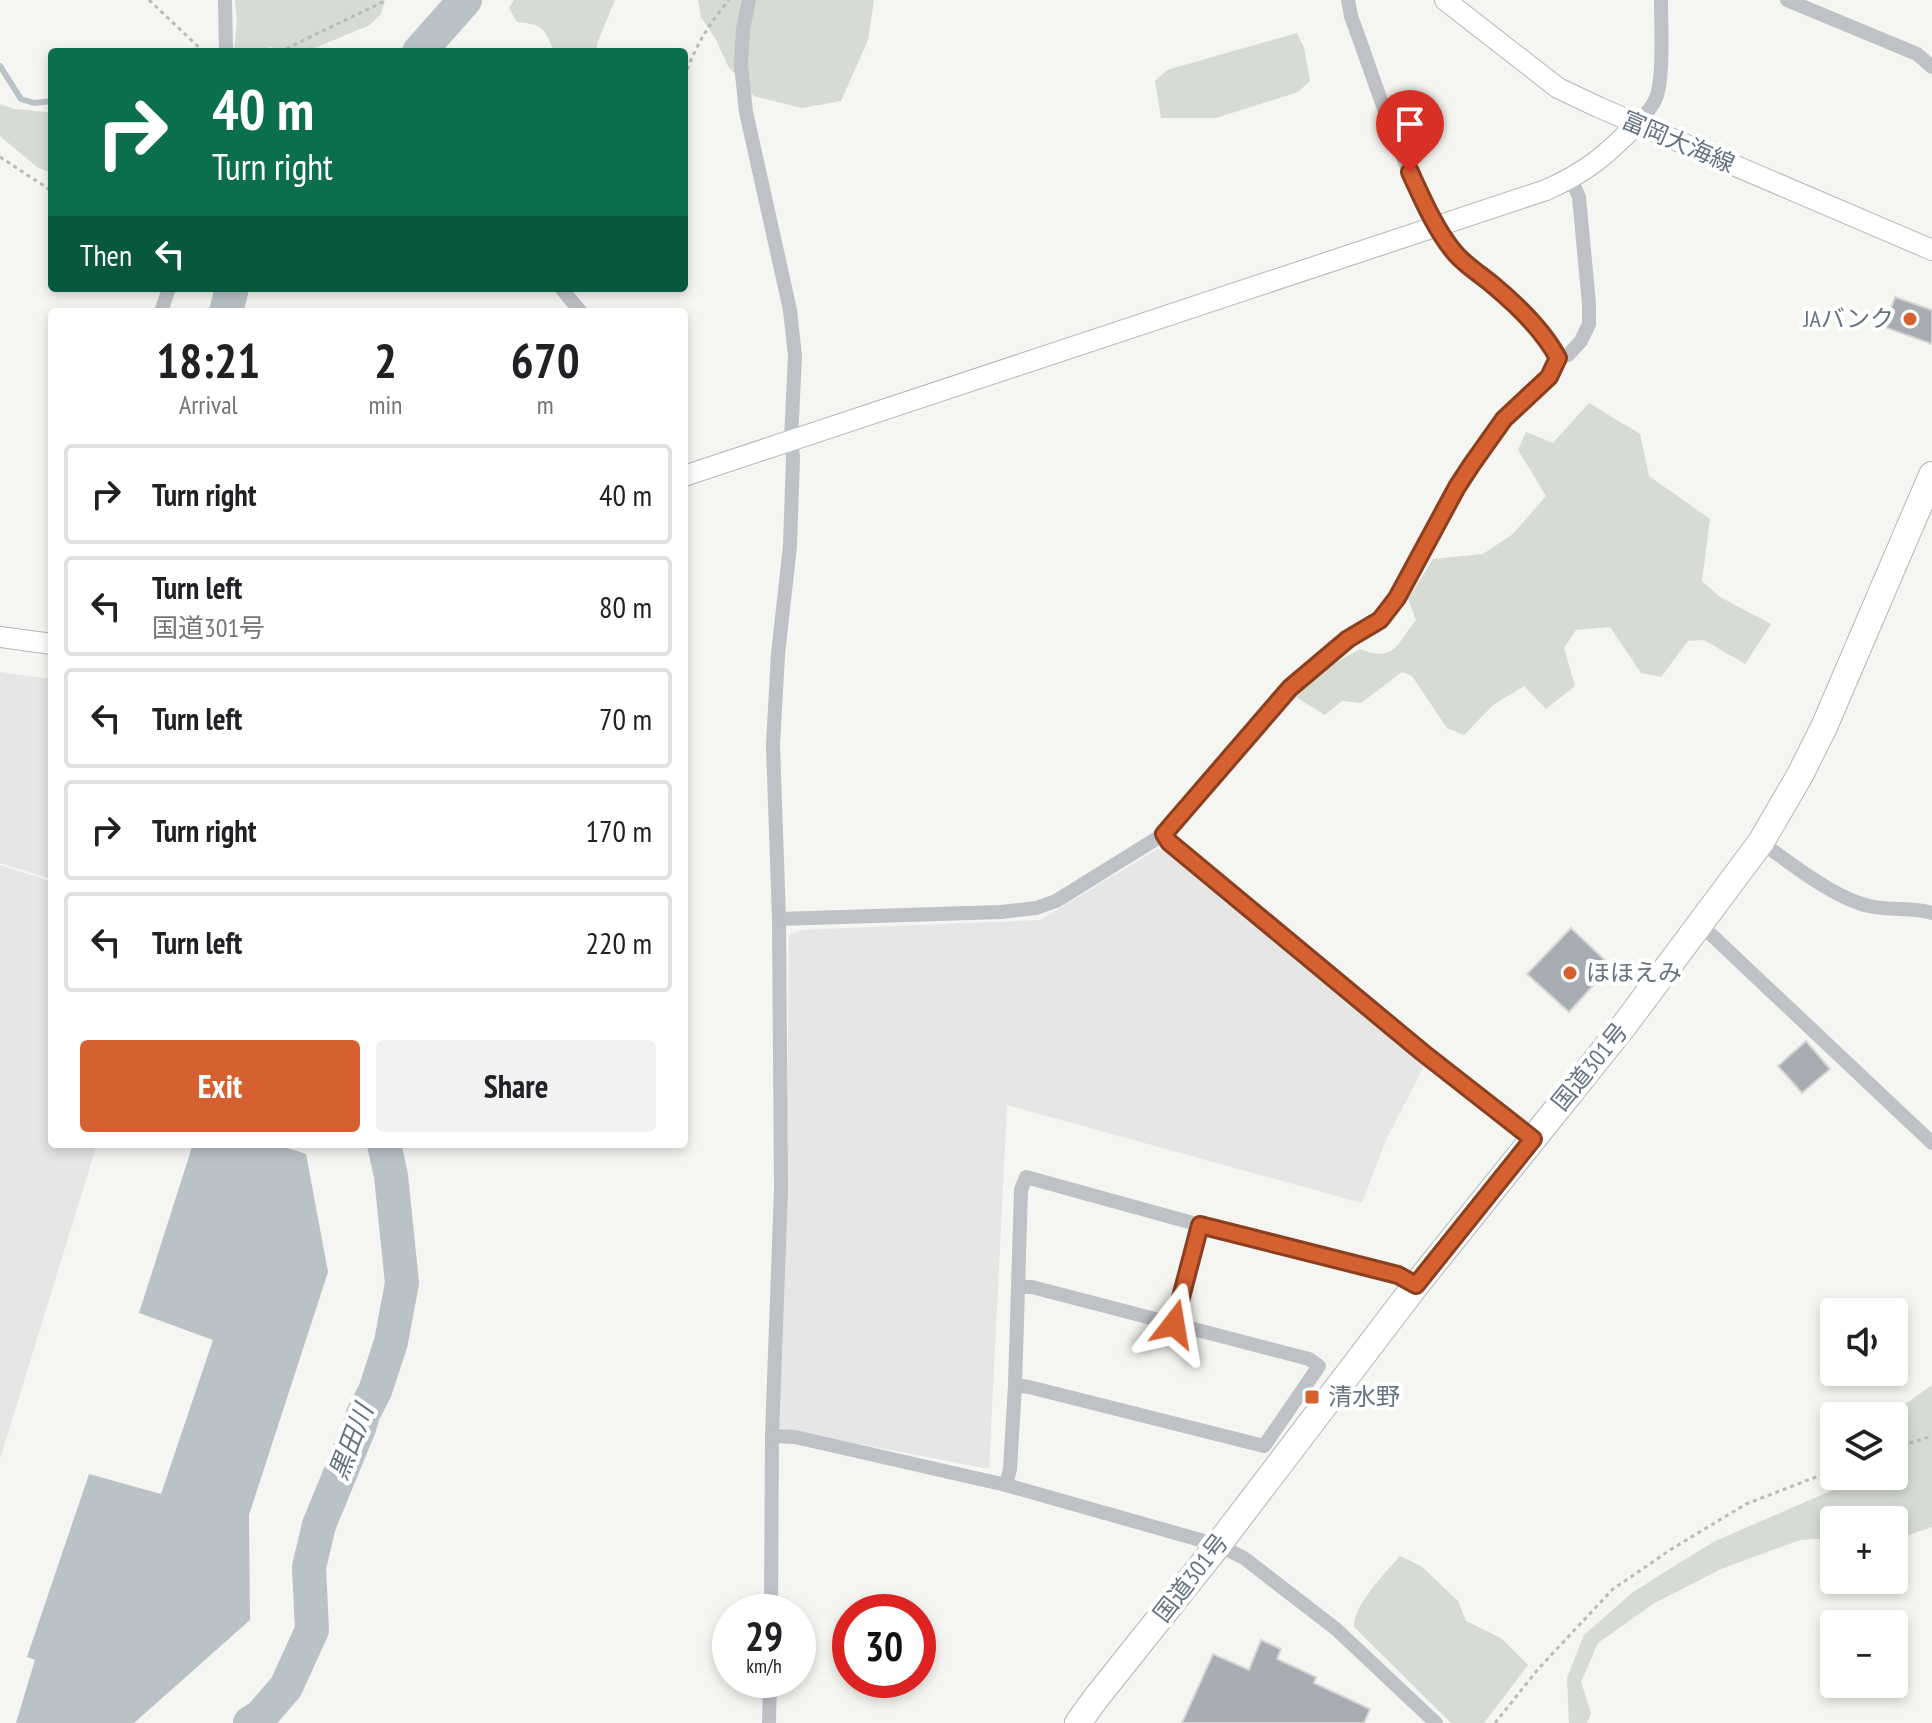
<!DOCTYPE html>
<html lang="en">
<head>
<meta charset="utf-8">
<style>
	body { margin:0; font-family:"PT Sans Narrow","Noto Sans JP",sans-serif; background:#f2f2f2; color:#202124; height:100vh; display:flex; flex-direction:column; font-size:30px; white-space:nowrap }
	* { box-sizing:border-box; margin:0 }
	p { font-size:26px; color:#757577 }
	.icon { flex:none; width:44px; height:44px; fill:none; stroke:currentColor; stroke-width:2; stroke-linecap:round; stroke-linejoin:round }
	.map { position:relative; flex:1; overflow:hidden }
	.sheet { position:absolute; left:48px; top:308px; width:640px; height:840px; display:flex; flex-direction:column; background:#fff; border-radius:8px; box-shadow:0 4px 12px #0003 }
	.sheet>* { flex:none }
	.hud { position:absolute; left:48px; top:48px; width:640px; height:244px; border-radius:8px; box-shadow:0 4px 12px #0003; background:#0b6e4f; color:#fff; overflow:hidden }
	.buttons { position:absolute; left:1820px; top:1298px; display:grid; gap:16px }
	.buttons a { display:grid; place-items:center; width:88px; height:88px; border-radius:8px; background:#fff; box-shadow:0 4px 12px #0003; font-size:40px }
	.speed { position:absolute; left:712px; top:1594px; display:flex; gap:16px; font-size:40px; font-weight:700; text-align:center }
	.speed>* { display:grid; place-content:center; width:104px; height:104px; border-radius:50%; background:#fff; box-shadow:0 4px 12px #0003; line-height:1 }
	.speed small { font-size:20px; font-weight:400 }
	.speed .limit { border:12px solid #d22; background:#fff; color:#111 }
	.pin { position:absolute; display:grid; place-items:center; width:68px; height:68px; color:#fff; margin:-82px -34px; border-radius:50% 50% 50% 0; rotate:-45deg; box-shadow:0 0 8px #0007 }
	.pin .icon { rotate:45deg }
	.me { position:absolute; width:88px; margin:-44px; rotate:14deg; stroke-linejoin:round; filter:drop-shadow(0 0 6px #0008) }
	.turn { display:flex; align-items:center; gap:28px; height:168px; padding:0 32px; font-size:36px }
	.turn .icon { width:104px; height:104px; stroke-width:2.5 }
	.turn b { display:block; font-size:56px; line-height:68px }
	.then { display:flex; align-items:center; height:76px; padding:0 32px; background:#0003; gap:16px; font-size:30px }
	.eta { display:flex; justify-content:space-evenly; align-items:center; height:136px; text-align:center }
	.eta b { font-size:48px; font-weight:700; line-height:56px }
	.button { display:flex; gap:16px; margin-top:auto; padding:16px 32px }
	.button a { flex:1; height:92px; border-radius:8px; background:#d66130; color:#fff; font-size:32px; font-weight:700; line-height:92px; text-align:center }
	.button a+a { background:#f2f2f2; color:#202124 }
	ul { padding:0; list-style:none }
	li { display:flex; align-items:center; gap:24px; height:100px; margin:0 16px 12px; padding:0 16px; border:4px solid #e0e0e0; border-radius:8px }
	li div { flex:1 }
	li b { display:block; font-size:30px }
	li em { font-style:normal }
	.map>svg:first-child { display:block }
</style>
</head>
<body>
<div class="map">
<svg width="1932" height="1723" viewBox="0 0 1932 1723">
	<rect width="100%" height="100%" fill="#f5f5f1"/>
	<g fill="#e5e6e5">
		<polygon points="0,672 52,679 52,879 0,863"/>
		<polygon points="1157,849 1169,851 1425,1064 1385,1142 1362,1203 1007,1105 989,1469 777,1428 786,1196 789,935 800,930 1040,920"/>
		<polygon points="0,865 52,882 52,1144 97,1144 0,1459"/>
	</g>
	<g fill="#d6dbd3">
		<polygon points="235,0 385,0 381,14 370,25 305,52 274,52 272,47 246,52 234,52 237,21"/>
		<path d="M514,0H615L598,41L596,52H554C545,28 542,24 517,22L509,8Z"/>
		<polygon points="698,0 874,0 868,40 841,101 802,108 754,96 728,66 715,38 701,17"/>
		<polygon points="1297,33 1304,48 1310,81 1298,92 1216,118 1161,118 1155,81 1167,70"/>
		<polygon points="0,104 14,109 47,112 52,115 52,173 37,167 0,136"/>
		<path d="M1589,403L1640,434L1649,476L1710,519L1702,581L1720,597L1771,624L1745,664L1704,640L1688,641L1661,677L1641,673L1610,627L1576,630L1564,648L1575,686L1546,709L1524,686L1493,705L1464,735L1447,728L1412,676L1402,672L1361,703L1342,701L1325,715L1296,697L1326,668L1360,649C1394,663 1397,644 1416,620L1408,599L1433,559L1483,554L1513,534L1546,496L1518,450L1526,432L1553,443Z"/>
		<polygon points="1932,1385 1932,1527 1894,1540 1894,1520 1834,1520 1834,1538 1800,1540 1721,1569 1653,1604 1598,1643 1581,1682 1591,1713 1587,1723 1569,1723 1567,1678 1584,1635 1633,1592 1713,1542 1826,1493 1871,1476 1894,1476 1897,1426 1904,1405"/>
		<path d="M1400,1556L1421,1566L1458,1601L1466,1621L1501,1638L1528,1665L1484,1723H1451L1354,1627C1352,1607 1386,1572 1400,1556Z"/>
	</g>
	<polygon fill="#b8c2c7" points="193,1144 275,1144 306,1154 328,1272 249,1515 250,1620 134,1723 16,1723 35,1660 27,1657 89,1474 161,1494 213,1340 139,1313"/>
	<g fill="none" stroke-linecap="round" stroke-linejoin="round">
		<polyline stroke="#b8c2c7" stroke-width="6" points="0,66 21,99 34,103 52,101"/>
		<g stroke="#b8c2c7" stroke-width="34">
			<polyline points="419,52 465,0"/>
			<polyline points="226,312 232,288"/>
			<polyline points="250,1723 261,1716 286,1687 312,1630 309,1567 319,1525 359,1428 363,1414 375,1391 391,1342 402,1283 391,1176 384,1144"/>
		</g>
	</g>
	<g fill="#a7adb3" stroke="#d6d6d4" stroke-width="2">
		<polygon points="1895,297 1932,310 1932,344 1884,327"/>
		<polygon points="1571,928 1611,966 1569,1012 1527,974"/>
		<polygon points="1806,1041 1830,1069 1802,1093 1778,1066"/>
		<polygon points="1261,1640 1281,1649 1277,1659 1316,1677 1314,1683 1370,1709 1364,1723 1182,1723 1213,1654 1249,1670"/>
	</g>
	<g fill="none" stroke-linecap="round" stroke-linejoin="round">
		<defs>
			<g id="secondary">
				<polyline points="1445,0 1558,88 1598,107 1932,250"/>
				<path d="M684,476L1546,190C1587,172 1606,155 1637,124"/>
				<polyline points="0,637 52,644"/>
			</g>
			<polyline id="highway" points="1078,1723 1096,1698 1218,1545 1416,1285 1626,1023 1761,842 1800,775 1824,727 1932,475"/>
		</defs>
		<use href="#secondary" stroke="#b3b7bb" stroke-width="22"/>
		<use href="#highway" stroke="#b3b6b9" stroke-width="28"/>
		<g stroke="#b8babd" stroke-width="3" stroke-dasharray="4 4" stroke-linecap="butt">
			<polyline points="149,0 204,52"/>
			<polyline points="279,52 387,0"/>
			<path d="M684,77C696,46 707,26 729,0"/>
			<polyline points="0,157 52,191"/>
			<polyline points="1894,1448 1932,1436"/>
			<polyline points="1495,1723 1539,1668 1613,1589 1670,1550 1746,1504 1834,1470"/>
		</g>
		<g stroke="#bec1c5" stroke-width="14">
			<polyline points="225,0 226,52"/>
			<polyline points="749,0 743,29 741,64 746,112 790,310 795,356 791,440 793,457 790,546 778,654 773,745 779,919 781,1189 772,1436 771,1612"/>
			<polyline points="1787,0 1917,54 1932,67"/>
			<path d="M1637,124C1644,116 1652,108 1656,98C1664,78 1661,24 1661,0"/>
			<polyline points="561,288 581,312"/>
			<polyline points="161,312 169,288"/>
			<polyline points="1558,358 1568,355 1581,341 1589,324 1589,304 1579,197 1571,179"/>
			<polyline points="1164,834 1169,842 1422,1052 1533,1139"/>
			<path d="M1761,842C1790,863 1834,898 1869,906C1890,911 1912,907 1932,913"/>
			<path d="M779,919L1001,912L1036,908L1056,901L1164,834L1290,688L1348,639L1380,620L1397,598L1457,487L1487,442L1504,419L1549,377L1558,358C1543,331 1518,306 1494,286C1481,274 1463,264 1453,250C1404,180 1380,95 1351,16L1348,0"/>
			<polyline points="1700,924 1932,1143"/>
			<polyline points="1174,1324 1200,1225"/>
			<polyline points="1015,1385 1029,1387 1264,1446 1319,1366 1309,1359 1032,1287 1019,1287"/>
			<polyline points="772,1436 795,1437 1006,1485 1218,1545 1244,1558 1336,1629 1436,1723"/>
			<polyline points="1006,1485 1010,1469 1015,1385 1021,1190 1026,1177 1200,1225 1398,1275 1416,1285"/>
			<polyline points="769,1723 770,1680"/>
		</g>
		<use href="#secondary" stroke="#fff" stroke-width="20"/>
		<use href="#highway" stroke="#fff" stroke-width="26"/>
	</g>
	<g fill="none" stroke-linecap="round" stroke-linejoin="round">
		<defs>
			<path id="route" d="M1174,1324L1200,1225L1398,1275L1416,1285L1533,1139L1422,1052L1169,842L1164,834L1290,688L1348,639L1380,620L1397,598L1457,487L1472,464L1504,419L1549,377L1558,358C1543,330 1517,305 1493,285C1480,274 1465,265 1455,253C1436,231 1422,198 1410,172"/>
		</defs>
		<use href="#route" stroke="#8b3f1f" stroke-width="20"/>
		<use href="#route" stroke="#d66130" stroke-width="14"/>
	</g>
	<g fill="#d66130" stroke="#fff" stroke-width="3">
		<circle cx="1910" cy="319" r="8"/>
		<circle cx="1570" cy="973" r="8"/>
		<rect x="1304" y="1389" width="16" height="16" rx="4"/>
	</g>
	<g text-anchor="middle" stroke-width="8" stroke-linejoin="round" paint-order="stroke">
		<g font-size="24" fill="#667380" stroke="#fff">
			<text transform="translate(1678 142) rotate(23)" y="8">富岡大海線</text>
			<text transform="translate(1590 1067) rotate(-51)" y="8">国道301号</text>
			<text transform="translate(1191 1578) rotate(-52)" y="8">国道301号</text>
		</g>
		<g font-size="24" fill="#667380" stroke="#fff" text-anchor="start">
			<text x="1894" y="327" text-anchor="end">JAバンク</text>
			<text x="1586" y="981">ほほえみ</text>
			<text x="1328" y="1405">清水野</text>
		</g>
		<g font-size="26" font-style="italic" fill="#62747d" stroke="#fff">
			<text transform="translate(351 1442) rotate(-69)" y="9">黒田川</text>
		</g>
	</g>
</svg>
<div class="buttons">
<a><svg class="icon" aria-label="sound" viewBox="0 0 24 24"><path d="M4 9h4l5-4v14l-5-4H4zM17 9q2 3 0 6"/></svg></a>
<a><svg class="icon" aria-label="layers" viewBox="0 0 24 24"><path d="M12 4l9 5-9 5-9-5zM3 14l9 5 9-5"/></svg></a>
<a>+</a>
<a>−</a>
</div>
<div class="speed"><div>29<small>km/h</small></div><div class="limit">30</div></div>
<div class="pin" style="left:1410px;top:172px;background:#d93025"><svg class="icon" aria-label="arrive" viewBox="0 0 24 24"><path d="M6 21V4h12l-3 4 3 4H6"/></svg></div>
<svg class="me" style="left:1174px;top:1324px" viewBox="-20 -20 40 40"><path d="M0-17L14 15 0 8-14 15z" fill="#d66130" stroke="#fff" stroke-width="4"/></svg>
<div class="hud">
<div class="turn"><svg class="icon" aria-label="right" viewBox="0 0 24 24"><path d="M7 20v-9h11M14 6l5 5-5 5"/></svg><div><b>40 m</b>Turn right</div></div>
<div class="then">Then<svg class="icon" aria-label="left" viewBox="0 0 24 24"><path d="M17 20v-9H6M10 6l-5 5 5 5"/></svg></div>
</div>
<section class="sheet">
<div class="eta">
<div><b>18:21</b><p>Arrival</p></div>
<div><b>2</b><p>min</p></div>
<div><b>670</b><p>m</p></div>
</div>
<ul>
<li><svg class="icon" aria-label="right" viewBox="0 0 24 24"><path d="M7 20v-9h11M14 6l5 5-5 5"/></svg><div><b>Turn right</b></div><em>40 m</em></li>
<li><svg class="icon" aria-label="left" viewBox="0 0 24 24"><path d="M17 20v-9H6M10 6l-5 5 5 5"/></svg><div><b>Turn left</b><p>国道301号</p></div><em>80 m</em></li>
<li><svg class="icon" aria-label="left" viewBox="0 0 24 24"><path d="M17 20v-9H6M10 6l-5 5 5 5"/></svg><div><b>Turn left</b></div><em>70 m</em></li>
<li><svg class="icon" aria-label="right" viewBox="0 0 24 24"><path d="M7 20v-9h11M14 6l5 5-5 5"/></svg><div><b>Turn right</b></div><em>170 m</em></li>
<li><svg class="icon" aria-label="left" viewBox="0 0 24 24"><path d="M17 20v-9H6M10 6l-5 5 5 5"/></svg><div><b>Turn left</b></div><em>220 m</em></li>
</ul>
<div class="button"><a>Exit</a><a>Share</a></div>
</section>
</div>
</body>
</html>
